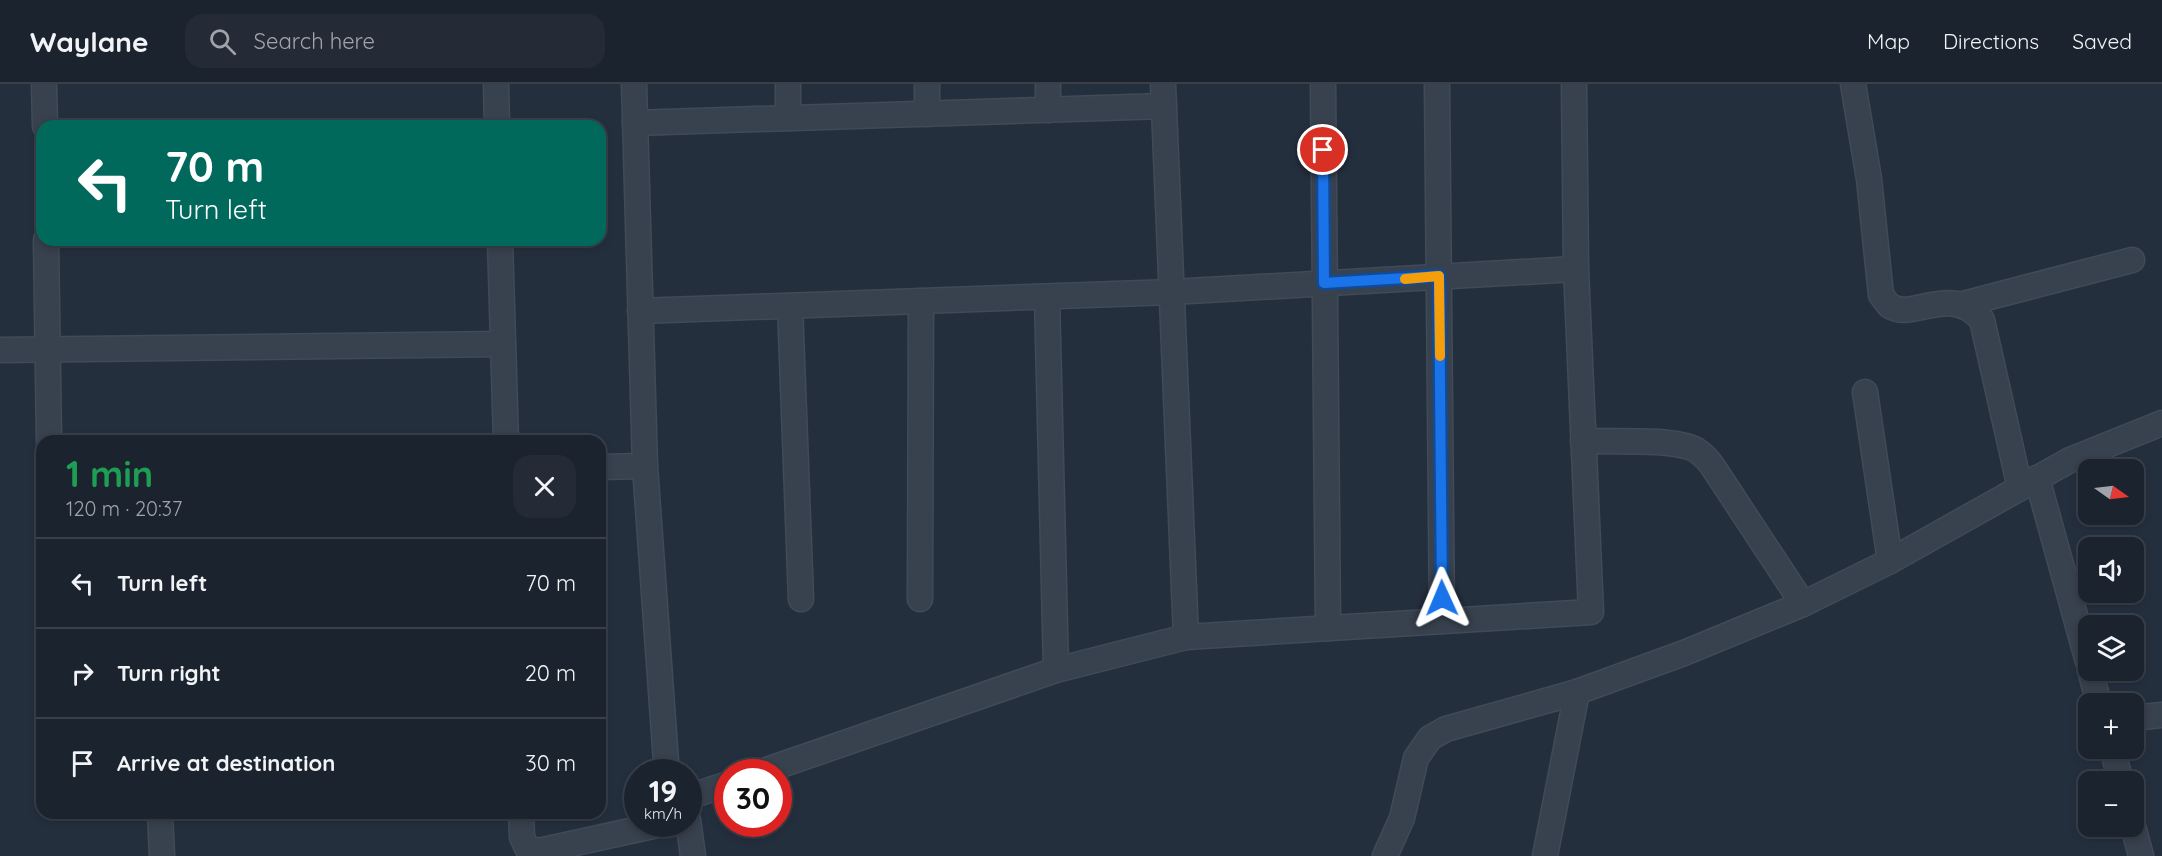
<!DOCTYPE html>
<html lang="en">
<head>
<meta charset="utf-8">
<style>
	body { margin:0; font-family:Quicksand,sans-serif; background:#242b36; color:#f1f3f6; height:100vh; display:flex; flex-direction:column; font-size:22px; white-space:nowrap }
	* { box-sizing:border-box; margin:0 }
	p { font-size:20px; color:#a0a4aa }
	.icon { flex:none; width:33px; height:33px; fill:none; stroke:currentColor; stroke-width:2; stroke-linecap:round; stroke-linejoin:round }
	.map { position:relative; flex:1; overflow:hidden }
	.drawer { position:absolute; left:36px; top:351px; width:570px; height:384px; display:flex; flex-direction:column; background:#1b232e; border-radius:18px; box-shadow:0 3px 9px #0003,0 0 0 2px #39404a }
	.drawer>* { flex:none }
	.banner { position:absolute; left:36px; top:36px; width:570px; height:126px; border-radius:18px; box-shadow:0 3px 9px #0003,0 0 0 2px #39404a; background:#00695c; color:#fff; overflow:hidden }
	.needle { width:39px; rotate:104deg }
	.controls { position:absolute; left:2078px; top:375px; display:grid; gap:12px }
	.controls a { display:grid; place-items:center; width:66px; height:66px; border-radius:12px; background:#1b232e; box-shadow:0 3px 9px #0003,0 0 0 2px #39404a; font-size:30px }
	.speed { position:absolute; left:624px; top:675px; display:flex; gap:12px; font-size:30px; font-weight:700; text-align:center }
	.speed>* { display:grid; place-content:center; width:78px; height:78px; border-radius:50%; background:#1b232e; box-shadow:0 3px 9px #0003,0 0 0 2px #39404a; line-height:1 }
	.speed small { font-size:15px; font-weight:400 }
	.speed .limit { border:9px solid #d22; background:#fff; color:#111 }
	.pin { position:absolute; display:grid; place-items:center; width:51px; height:51px; color:#fff; margin:-26px; border:3px solid #fff; border-radius:50%; box-shadow:0 2px 6px #0007 }
	.me { position:absolute; width:66px; margin:-33px; rotate:359deg; stroke-linejoin:round; filter:drop-shadow(0 0 4px #0008) }
	.turn { display:flex; align-items:center; gap:21px; height:126px; padding:0 30px; font-size:27px }
	.turn .icon { width:78px; height:78px; stroke-width:2.5 }
	.turn b { display:block; font-size:42px; line-height:51px }
	.round { display:grid; place-items:center; flex:none; width:63px; height:63px; border-radius:18px; background:#242b36 }
	.head { display:flex; align-items:center; justify-content:space-between; height:102px; padding:0 30px }
	h1 { font-size:36px; font-weight:700; line-height:45px; color:#1e9e55 }
	ul { padding:0; list-style:none }
	li { display:flex; align-items:center; gap:18px; height:90px; padding:0 30px; border-top:2px solid #39404a }
	li div { flex:1 }
	li b { display:block; font-size:22px }
	li em { font-style:normal }
	header { display:flex; align-items:center; gap:36px; box-sizing:border-box; height:84px; padding:0 30px; background:#1b232e; border-bottom:2px solid #39404a }
	header strong { font-size:28px }
	nav { display:flex; gap:33px; margin-inline-start:auto; font-size:21px }
	.search { width:420px; height:54px; background:#242b36; display:flex; align-items:center; gap:15px; box-sizing:border-box; padding:0 21px; border-radius:18px; color:#a0a4aa; font-size:22px }
	.map>svg:first-child { display:block }
</style>
</head>
<body>
<header>
<strong>Waylane</strong>
<div class="search"><svg class="icon" aria-label="search" viewBox="0 0 24 24"><circle cx="10" cy="10" r="6"/><path d="M15 15l6 6"/></svg>Search here</div>
<nav><a>Map</a><a>Directions</a><a>Saved</a></nav>
</header>
<div class="map">
<svg width="2162" height="772" viewBox="0 0 2162 772">
	<rect width="100%" height="100%" fill="#242f3e"/>
	<g fill="none" stroke-linecap="round" stroke-linejoin="round">
		<defs>
			<g id="street">
				<polyline points="44,0 45,42"/>
				<polyline points="496,0 497,42"/>
				<polyline points="634,0 645,382 666,678 670,688"/>
				<polyline points="788,0 788,34"/>
				<polyline points="927,0 927,30"/>
				<polyline points="1048,0 1048,26"/>
				<polyline points="1163,0 1186,553"/>
				<polyline points="1323,0 1328,544"/>
				<polyline points="1437,0 1442,537"/>
				<path d="M1853,0L1869,95L1881,211C1884,214 1887,220 1890,222C1914,237 1950,199 1982,236L2020,404"/>
				<polyline points="635,39 1164,22"/>
				<polyline points="46,156 49,357"/>
				<polyline points="500,156 506,357"/>
				<polyline points="1047,213 1056,586"/>
				<polyline points="1963,220 2132,176"/>
				<polyline points="790,222 801,515"/>
				<polyline points="640,227 1172,208 1576,185"/>
				<polyline points="0,266 503,260"/>
				<polyline points="1865,308 1890,477"/>
				<path d="M1583,357C1609,358 1675,354 1696,366C1704,371 1710,378 1715,386L1803,520"/>
				<polyline points="600,383 645,382"/>
				<polyline points="2037,394 2088,578"/>
				<polyline points="920,515 921,217"/>
				<polyline points="2090,586 2099,620"/>
				<polyline points="2133,634 2162,631"/>
				<polyline points="2112,664 2121,698"/>
				<polyline points="761,688 1056,586 1186,553 1591,528 1576,185 1574,0"/>
				<polyline points="688,713 728,700"/>
				<polyline points="160,729 162,772"/>
				<polyline points="521,729 522,753 527,764 539,767 662,740"/>
				<polyline points="688,736 693,772"/>
				<polyline points="2133,742 2141,772"/>
				<polyline points="1385,772 1402,734 1416,674 1430,654 1446,645 1577,608 1684,569 1803,520 1890,477 2070,376 2162,339"/>
				<polyline points="1545,772 1577,608"/>
			</g>
		</defs>
		<use href="#street" stroke="#414a57" stroke-width="27"/>
		<use href="#street" stroke="#38414e" stroke-width="24"/>
	</g>
	<g fill="none" stroke-linecap="round" stroke-linejoin="round">
		<defs>
			<polyline id="route" points="1323,66 1324,199 1439,192 1442,514"/>
		</defs>
		<use href="#route" stroke="#114b97" stroke-width="15"/>
		<use href="#route" stroke="#1a73e8" stroke-width="10"/>
		<polyline stroke="#f59e0b" stroke-width="10" points="1405,195 1439,192 1440,272"/>
	</g>
</svg>
<div class="controls">
<a><svg class="needle" viewBox="-14 -14 28 28"><path d="M0-13l5 13h-10z" fill="#e53935"/><path d="M0 13l5-13h-10z" fill="#a0a4aa"/></svg></a>
<a><svg class="icon" aria-label="sound" viewBox="0 0 24 24"><path d="M4 9h4l5-4v14l-5-4H4zM17 9q2 3 0 6"/></svg></a>
<a><svg class="icon" aria-label="layers" viewBox="0 0 24 24"><path d="M12 4l9 5-9 5-9-5zM3 14l9 5 9-5"/></svg></a>
<a>+</a>
<a>−</a>
</div>
<div class="speed"><div>19<small>km/h</small></div><div class="limit">30</div></div>
<div class="pin" style="left:1323px;top:66px;background:#d93025"><svg class="icon" aria-label="arrive" viewBox="0 0 24 24"><path d="M6 21V4h12l-3 4 3 4H6"/></svg></div>
<svg class="me" style="left:1442px;top:514px" viewBox="-20 -20 40 40"><path d="M0-17L14 15 0 8-14 15z" fill="#1a73e8" stroke="#fff" stroke-width="4"/></svg>
<div class="banner">
<div class="turn"><svg class="icon" aria-label="left" viewBox="0 0 24 24"><path d="M17 20v-9H6M10 6l-5 5 5 5"/></svg><div><b>70 m</b>Turn left</div></div>
</div>
<section class="drawer">
<div class="head"><div><h1>1 min</h1><p>120 m · 20:37</p></div><a class="round"><svg class="icon" aria-label="close" viewBox="0 0 24 24"><path d="M6 6l12 12M18 6L6 18"/></svg></a></div>
<ul>
<li><svg class="icon" aria-label="left" viewBox="0 0 24 24"><path d="M17 20v-9H6M10 6l-5 5 5 5"/></svg><div><b>Turn left</b></div><em>70 m</em></li>
<li><svg class="icon" aria-label="right" viewBox="0 0 24 24"><path d="M7 20v-9h11M14 6l5 5-5 5"/></svg><div><b>Turn right</b></div><em>20 m</em></li>
<li><svg class="icon" aria-label="arrive" viewBox="0 0 24 24"><path d="M6 21V4h12l-3 4 3 4H6"/></svg><div><b>Arrive at destination</b></div><em>30 m</em></li>
</ul>
</section>
</div>
</body>
</html>
